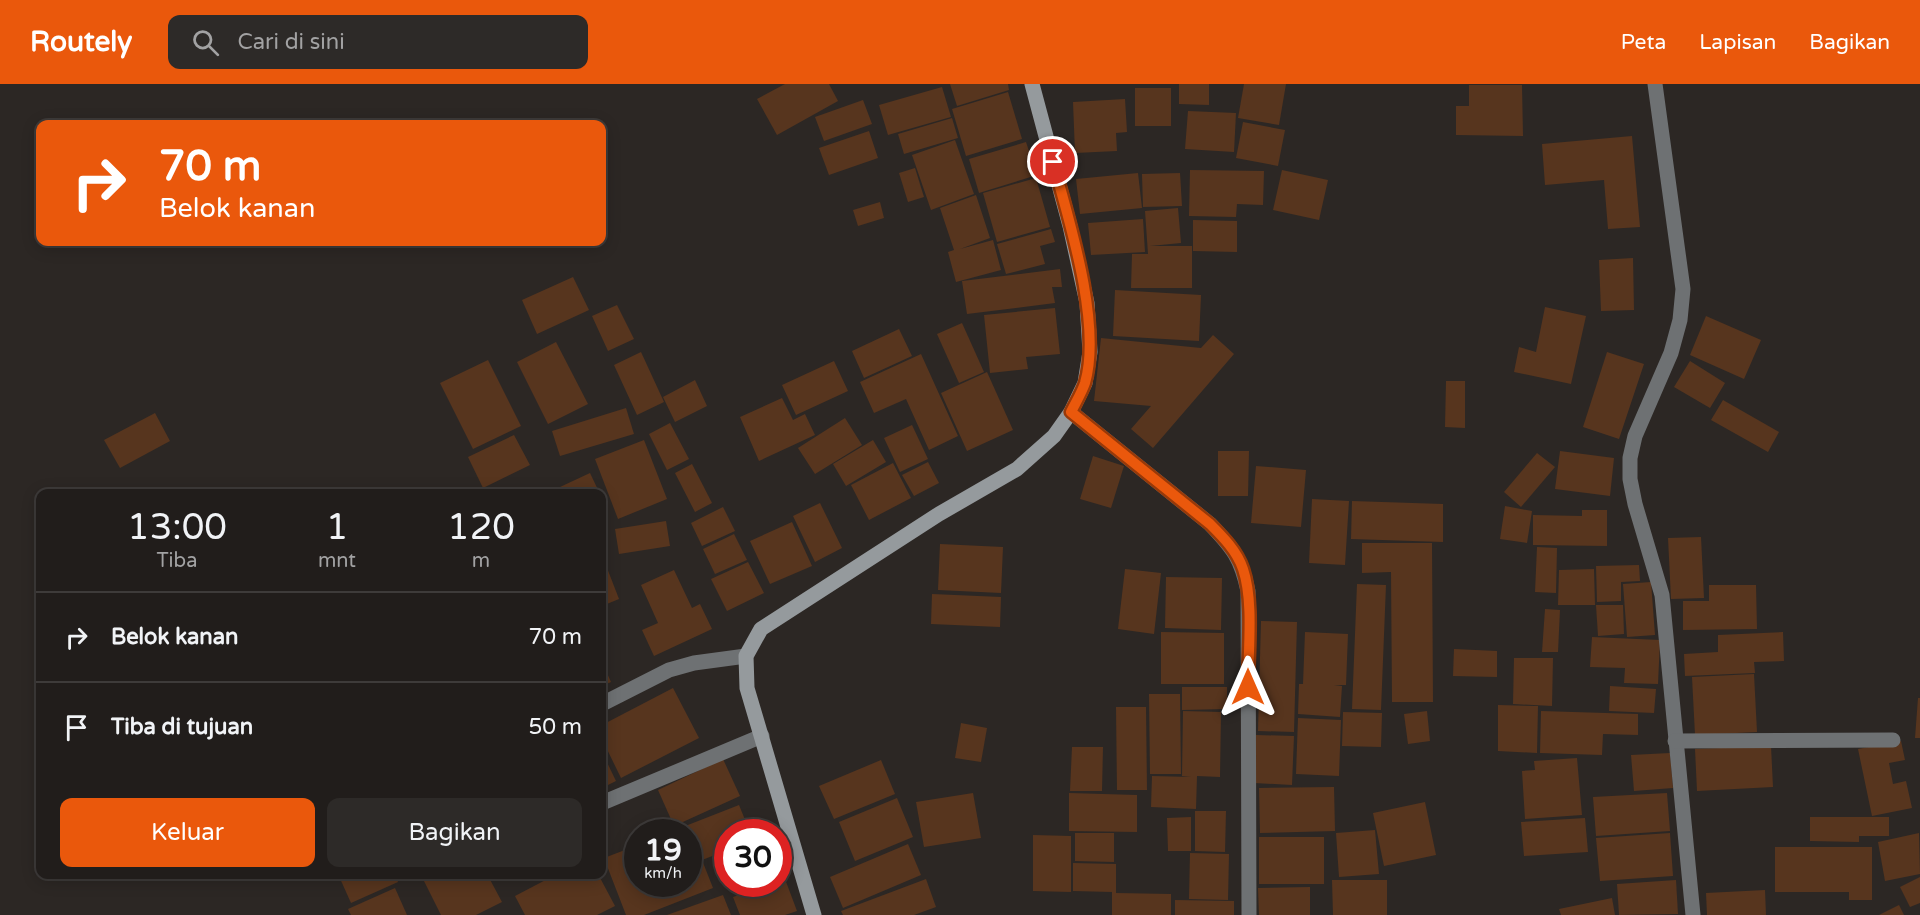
<!DOCTYPE html>
<html lang="id">
<head>
<meta charset="utf-8">
<style>
	body { margin:0; font-family:"Varela Round",sans-serif; background:#2d2a28; color:#f1f3f6; height:100vh; display:flex; flex-direction:column; font-size:22px; white-space:nowrap }
	* { box-sizing:border-box; margin:0 }
	p { font-size:20px; color:#a2a2a3 }
	.icon { flex:none; width:33px; height:33px; fill:none; stroke:currentColor; stroke-width:2; stroke-linecap:round; stroke-linejoin:round }
	.map { position:relative; flex:1; overflow:hidden }
	.details { position:absolute; left:36px; top:405px; width:570px; height:390px; display:flex; flex-direction:column; background:#211d1b; border-radius:12px; box-shadow:0 3px 15px #0003,0 0 0 2px #3e3b3a }
	.details>* { flex:none }
	.hud { position:absolute; left:36px; top:36px; width:570px; height:126px; border-radius:12px; box-shadow:0 3px 15px #0003,0 0 0 2px #3e3b3a; background:#ea580c; color:#fff; overflow:hidden }
	.speed { position:absolute; left:624px; top:735px; display:flex; gap:12px; font-size:30px; font-weight:700; text-align:center }
	.speed>* { display:grid; place-content:center; width:78px; height:78px; border-radius:50%; background:#211d1b; box-shadow:0 3px 15px #0003,0 0 0 2px #3e3b3a; line-height:1 }
	.speed small { font-size:15px; font-weight:400 }
	.speed .limit { border:9px solid #d22; background:#fff; color:#111 }
	.pin { position:absolute; display:grid; place-items:center; width:51px; height:51px; color:#fff; margin:-26px; border:3px solid #fff; border-radius:50%; box-shadow:0 2px 6px #0007 }
	.me { position:absolute; width:66px; margin:-33px; rotate:0deg; stroke-linejoin:round; filter:drop-shadow(0 0 4px #0008) }
	.turn { display:flex; align-items:center; gap:21px; height:126px; padding:0 24px; font-size:27px }
	.turn .icon { width:78px; height:78px; stroke-width:2.5 }
	.turn b { display:block; font-size:42px; line-height:51px }
	.eta { display:flex; justify-content:space-evenly; align-items:center; height:102px; text-align:center }
	.eta b { font-size:36px; font-weight:600; line-height:42px }
	.action { display:flex; gap:12px; margin-top:auto; padding:12px 24px }
	.action a { flex:1; height:69px; border-radius:12px; background:#ea580c; color:#fff; font-size:24px; font-weight:600; line-height:69px; text-align:center }
	.action a+a { background:#2d2a28; color:#f1f3f6 }
	ul { padding:0; list-style:none }
	li { display:flex; align-items:center; gap:18px; height:90px; padding:0 24px; border-top:2px solid #3e3b3a }
	li div { flex:1 }
	li b { display:block; font-size:22px }
	li em { font-style:normal }
	header { display:flex; align-items:center; gap:36px; box-sizing:border-box; height:84px; padding:0 30px; background:#ea580c; color:#fff }
	header strong { font-size:28px }
	nav { display:flex; gap:33px; margin-inline-start:auto; font-size:21px }
	.search { width:420px; height:54px; background:#2d2a28; display:flex; align-items:center; gap:15px; box-sizing:border-box; padding:0 21px; border-radius:12px; color:#a2a2a3; font-size:22px }
	.map>svg:first-child { display:block }
</style>
</head>
<body>
<header>
<strong>Routely</strong>
<div class="search"><svg class="icon" aria-label="search" viewBox="0 0 24 24"><circle cx="10" cy="10" r="6"/><path d="M15 15l6 6"/></svg>Cari di sini</div>
<nav><a>Peta</a><a>Lapisan</a><a>Bagikan</a></nav>
</header>
<div class="map">
<svg width="1920" height="831" viewBox="0 0 1920 831">
	<rect width="100%" height="100%" fill="#2c2724"/>
	<g fill="#57351e">
		<polygon points="785,0 829,0 838,17 777,51 757,15"/>
		<polygon points="950,0 1008,0 1009,6 957,22"/>
		<polygon points="1179,0 1209,0 1209,21 1179,20"/>
		<polygon points="1244,0 1286,0 1279,41 1238,34"/>
		<polygon points="1469,1 1522,1 1523,52 1456,51 1456,22 1469,22"/>
		<polygon points="942,3 951,33 888,51 879,21"/>
		<rect x="1135" y="4" width="36" height="38"/>
		<polygon points="1008,8 1022,55 966,72 952,25"/>
		<polygon points="1125,15 1127,48 1116,49 1117,67 1075,69 1073,18"/>
		<polygon points="863,16 872,40 824,57 815,33"/>
		<polygon points="1188,27 1236,29 1234,68 1185,65"/>
		<polygon points="952,34 958,54 904,70 898,50"/>
		<polygon points="1243,38 1285,46 1278,82 1236,74"/>
		<polygon points="869,47 878,74 829,91 819,64"/>
		<polygon points="1632,52 1640,143 1608,145 1604,96 1545,101 1542,60"/>
		<polygon points="955,56 974,110 931,126 912,71"/>
		<polygon points="1026,58 1037,91 979,109 969,75"/>
		<polygon points="915,84 924,113 908,118 899,89"/>
		<polygon points="1190,86 1264,87 1263,121 1237,120 1236,133 1189,132"/>
		<polygon points="1282,86 1328,96 1319,136 1273,126"/>
		<polygon points="1138,89 1142,124 1080,130 1076,95"/>
		<polygon points="1180,89 1182,122 1143,123 1142,90"/>
		<polygon points="1036,94 1050,143 997,158 983,109"/>
		<polygon points="976,111 990,154 960,165 993,156 1001,186 956,198 948,168 954,166 940,124"/>
		<polygon points="880,118 884,134 858,142 853,126"/>
		<polygon points="1178,124 1181,159 1150,162 1192,162 1192,204 1131,204 1132,170 1148,170 1145,127"/>
		<polygon points="1143,135 1145,168 1091,171 1088,139"/>
		<polygon points="1193,136 1237,137 1237,168 1193,167"/>
		<polygon points="1051,145 1055,158 1040,162 1045,180 1006,190 997,160"/>
		<polygon points="1633,174 1634,226 1601,227 1599,176"/>
		<polygon points="1060,185 1062,203 1052,203 1055,219 967,230 962,197"/>
		<polygon points="573,193 589,226 537,250 522,216"/>
		<polygon points="1115,206 1201,211 1199,257 1113,252"/>
		<polygon points="617,221 634,255 608,267 592,232"/>
		<polygon points="1545,223 1586,232 1571,300 1514,288 1519,263 1536,268"/>
		<polygon points="1055,224 1060,270 1026,273 1028,285 990,289 984,231"/>
		<polygon points="1706,232 1761,256 1744,295 1690,271"/>
		<polygon points="962,239 984,288 959,299 937,250"/>
		<polygon points="899,245 912,272 864,294 852,267"/>
		<polygon points="1213,251 1234,270 1153,364 1131,345 1151,322 1094,317 1101,254 1201,264"/>
		<polygon points="556,258 588,320 548,340 517,278"/>
		<polygon points="641,268 664,318 637,331 614,281"/>
		<polygon points="1607,268 1644,280 1619,355 1583,343"/>
		<polygon points="921,270 958,352 929,366 906,315 874,329 860,298"/>
		<polygon points="488,276 521,342 473,365 440,299"/>
		<polygon points="834,277 848,307 796,331 782,301"/>
		<polygon points="1690,277 1725,299 1710,324 1674,303"/>
		<polygon points="987,288 1013,346 967,367 941,309"/>
		<polygon points="695,296 707,322 675,338 663,313"/>
		<polygon points="1446,297 1465,297 1465,344 1445,343"/>
		<polygon points="782,314 793,336 805,330 815,351 759,377 740,333"/>
		<polygon points="1723,316 1779,348 1768,368 1711,336"/>
		<polygon points="626,324 634,350 560,372 552,347"/>
		<polygon points="155,329 170,357 120,384 104,356"/>
		<polygon points="845,334 862,361 815,390 798,364"/>
		<polygon points="670,339 689,375 667,386 649,350"/>
		<polygon points="912,341 928,375 900,388 884,354"/>
		<polygon points="514,351 530,381 483,404 468,373"/>
		<polygon points="644,356 667,415 618,435 595,375"/>
		<polygon points="873,356 886,378 846,402 833,380"/>
		<polygon points="1218,367 1249,367 1248,412 1218,412"/>
		<polygon points="1560,367 1614,374 1610,412 1555,405"/>
		<polygon points="1537,369 1555,383 1521,423 1504,408"/>
		<polygon points="1093,372 1124,382 1111,424 1080,415"/>
		<polygon points="928,378 939,399 914,412 902,391"/>
		<polygon points="893,379 911,414 869,436 851,401"/>
		<polygon points="692,380 712,419 695,428 675,389"/>
		<polygon points="1256,382 1306,386 1301,443 1251,439"/>
		<polygon points="590,389 600,410 563,410 560,403"/>
		<polygon points="1312,415 1349,417 1345,481 1309,479"/>
		<polygon points="1352,417 1443,420 1443,458 1351,455"/>
		<polygon points="820,419 842,464 815,478 793,432"/>
		<polygon points="1505,422 1532,427 1527,459 1500,455"/>
		<polygon points="723,423 735,447 702,462 691,439"/>
		<polygon points="1582,426 1607,426 1607,462 1533,461 1533,431 1582,432"/>
		<polygon points="666,437 670,462 619,470 615,445"/>
		<polygon points="792,438 812,482 770,500 750,457"/>
		<polygon points="734,450 747,476 715,490 703,465"/>
		<polygon points="1701,453 1704,514 1671,515 1668,454"/>
		<polygon points="1362,459 1432,459 1433,618 1392,618 1391,488 1362,489"/>
		<polygon points="940,460 1003,463 1001,509 938,506"/>
		<polygon points="1537,463 1557,464 1556,509 1535,508"/>
		<polygon points="602,471 619,515 602,522"/>
		<polygon points="748,478 764,509 727,527 711,495"/>
		<polygon points="1639,481 1640,497 1621,498 1621,517 1597,518 1596,482"/>
		<polygon points="1125,485 1161,489 1154,550 1118,545"/>
		<polygon points="1594,485 1595,521 1558,521 1559,486"/>
		<polygon points="674,486 692,524 700,520 712,545 654,572 642,546 658,539 641,501"/>
		<polygon points="1166,493 1222,494 1221,546 1165,544"/>
		<polygon points="1651,498 1655,551 1627,553 1623,500"/>
		<polygon points="1357,500 1386,501 1381,626 1352,625"/>
		<polygon points="1709,501 1756,501 1757,545 1683,546 1683,517 1709,517"/>
		<polygon points="932,510 1001,513 1000,543 931,540"/>
		<polygon points="1596,521 1623,521 1624,550 1598,552"/>
		<polygon points="1545,525 1560,526 1558,568 1542,568"/>
		<polygon points="1261,537 1297,538 1294,648 1258,647"/>
		<polygon points="1161,548 1224,549 1224,600 1161,600"/>
		<polygon points="1305,548 1348,550 1346,601 1334,601 1342,602 1340,633 1298,630 1299,600 1303,600"/>
		<polygon points="1783,548 1784,577 1754,578 1755,589 1685,592 1684,570 1718,568 1718,551"/>
		<polygon points="1592,553 1660,556 1658,600 1624,599 1625,584 1590,583"/>
		<polygon points="1454,565 1497,567 1497,593 1453,592"/>
		<polygon points="1514,574 1553,574 1552,622 1513,620"/>
		<polygon points="602,578 611,598 602,602"/>
		<polygon points="1754,590 1757,648 1695,651 1692,593"/>
		<polygon points="1610,602 1656,605 1654,629 1609,627"/>
		<polygon points="1182,603 1227,603 1227,625 1182,626"/>
		<polygon points="673,604 699,654 621,694 602,655 602,641"/>
		<polygon points="1149,610 1180,610 1181,690 1150,690"/>
		<polygon points="1918,614 1920,614 1920,654 1915,654"/>
		<polygon points="1498,621 1538,622 1537,669 1498,667"/>
		<polygon points="1116,623 1146,623 1147,706 1117,706"/>
		<polygon points="1183,627 1221,628 1220,693 1197,692 1196,725 1151,723 1152,692 1191,693 1182,692"/>
		<polygon points="1427,627 1430,657 1408,660 1404,630"/>
		<polygon points="1541,627 1638,630 1638,651 1603,650 1602,671 1540,669"/>
		<polygon points="1343,628 1382,629 1381,663 1342,662"/>
		<polygon points="1298,634 1341,636 1339,692 1296,690"/>
		<polygon points="961,639 987,644 981,678 955,674"/>
		<polygon points="1256,651 1294,652 1292,701 1254,699"/>
		<polygon points="1901,657 1905,676 1889,679 1893,700 1906,697 1912,724 1872,732 1858,665"/>
		<polygon points="1771,662 1773,703 1697,707 1695,665"/>
		<polygon points="1072,663 1103,663 1102,707 1070,707"/>
		<polygon points="602,668 616,697 602,704"/>
		<polygon points="1670,669 1673,704 1634,707 1631,671"/>
		<polygon points="1577,674 1582,731 1525,735 1522,687 1535,686 1534,677"/>
		<polygon points="723,675 740,712 674,742 658,706"/>
		<polygon points="881,676 895,710 834,735 819,702"/>
		<polygon points="1334,703 1335,747 1260,749 1259,704"/>
		<polygon points="973,709 981,754 924,763 916,718"/>
		<polygon points="1069,709 1137,711 1137,748 1069,747"/>
		<polygon points="1667,709 1670,747 1596,752 1593,713"/>
		<polygon points="897,714 913,753 855,777 839,738"/>
		<polygon points="1425,718 1436,771 1384,782 1373,729"/>
		<polygon points="739,721 750,748 728,748 728,766 702,776 713,804 644,831 626,831 604,774 638,761 638,800 688,800 688,748 670,748"/>
		<polygon points="1195,727 1226,727 1225,768 1195,767"/>
		<polygon points="1191,733 1191,767 1168,767 1167,734"/>
		<polygon points="1810,733 1889,733 1889,752 1859,752 1859,758 1810,757"/>
		<polygon points="1585,734 1588,768 1524,772 1521,738"/>
		<polygon points="1375,746 1379,790 1339,793 1336,749"/>
		<polygon points="1075,749 1114,749 1114,778 1075,777"/>
		<polygon points="1670,749 1673,792 1600,797 1596,754"/>
		<polygon points="1919,749 1920,790 1885,797 1878,758"/>
		<polygon points="1033,751 1071,752 1071,808 1033,807"/>
		<rect x="1259" y="753" width="65" height="47"/>
		<polygon points="908,760 921,791 843,824 830,793"/>
		<polygon points="1775,763 1872,763 1872,816 1849,816 1849,808 1775,808"/>
		<polygon points="1190,769 1229,770 1228,816 1189,815"/>
		<polygon points="1073,779 1116,780 1116,809 1171,810 1171,831 1112,831 1112,808 1073,807"/>
		<polygon points="338,790 395,790 398,798 351,819"/>
		<polygon points="427,790 487,790 502,818 476,831 441,831 422,793"/>
		<polygon points="557,790 598,790 615,822 597,831 525,831 515,812"/>
		<polygon points="1920,793 1920,819 1910,823 1900,803"/>
		<polygon points="785,795 797,827 785,831 740,831 733,813 771,800 778,800 778,797"/>
		<polygon points="926,795 936,823 914,831 843,831 841,827"/>
		<polygon points="1332,796 1387,796 1387,831 1333,831"/>
		<polygon points="1676,796 1678,830 1619,831 1617,800"/>
		<polygon points="1310,803 1310,831 1259,831 1258,804"/>
		<polygon points="395,804 407,831 351,831 348,825"/>
		<polygon points="1765,806 1766,831 1707,831 1706,809"/>
		<polygon points="723,811 731,831 667,831"/>
		<polygon points="1612,814 1615,831 1561,831 1559,825"/>
		<polygon points="1175,816 1234,817 1234,831 1175,831"/>
		<polygon points="1899,821 1904,831 1879,831"/>
	</g>
	<g fill="none" stroke-linecap="round" stroke-linejoin="round">
		<g stroke="#6e7173" stroke-width="15">
			<polyline points="1655,0 1683,205 1680,236 1671,269 1635,352 1630,374 1630,395 1635,420 1662,511 1693,831"/>
			<path d="M1071,328L1210,440C1233,464 1241,474 1248,507L1249,831"/>
			<polyline points="602,620 669,586 694,579 746,572"/>
			<polyline points="1675,657 1893,656"/>
			<polyline points="602,719 762,652"/>
		</g>
		<polyline stroke="#959a9d" stroke-width="15" points="814,831 747,604 746,572 761,545 939,430 1017,385 1054,352 1071,328 1085,299 1090,268 1087,219 1070,142 1032,0"/>
	</g>
	<g fill="none" stroke-linecap="round" stroke-linejoin="round">
		<defs>
			<path id="route" d="M1053,78C1069,136 1102,240 1085,299C1082,308 1076,318 1071,328L1210,440C1223,453 1237,467 1243,485C1254,517 1248,568 1248,603"/>
		</defs>
		<use href="#route" stroke="#983908" stroke-width="15"/>
		<use href="#route" stroke="#ea580c" stroke-width="10"/>
	</g>
</svg>
<div class="speed"><div>19<small>km/h</small></div><div class="limit">30</div></div>
<div class="pin" style="left:1053px;top:78px;background:#d93025"><svg class="icon" aria-label="arrive" viewBox="0 0 24 24"><path d="M6 21V4h12l-3 4 3 4H6"/></svg></div>
<svg class="me" style="left:1248px;top:603px" viewBox="-20 -20 40 40"><path d="M0-17L14 15 0 8-14 15z" fill="#ea580c" stroke="#fff" stroke-width="4"/></svg>
<div class="hud">
<div class="turn"><svg class="icon" aria-label="right" viewBox="0 0 24 24"><path d="M7 20v-9h11M14 6l5 5-5 5"/></svg><div><b>70 m</b>Belok kanan</div></div>
</div>
<section class="details">
<div class="eta">
<div><b>13:00</b><p>Tiba</p></div>
<div><b>1</b><p>mnt</p></div>
<div><b>120</b><p>m</p></div>
</div>
<ul>
<li><svg class="icon" aria-label="right" viewBox="0 0 24 24"><path d="M7 20v-9h11M14 6l5 5-5 5"/></svg><div><b>Belok kanan</b></div><em>70 m</em></li>
<li><svg class="icon" aria-label="arrive" viewBox="0 0 24 24"><path d="M6 21V4h12l-3 4 3 4H6"/></svg><div><b>Tiba di tujuan</b></div><em>50 m</em></li>
</ul>
<div class="action"><a>Keluar</a><a>Bagikan</a></div>
</section>
</div>
</body>
</html>
